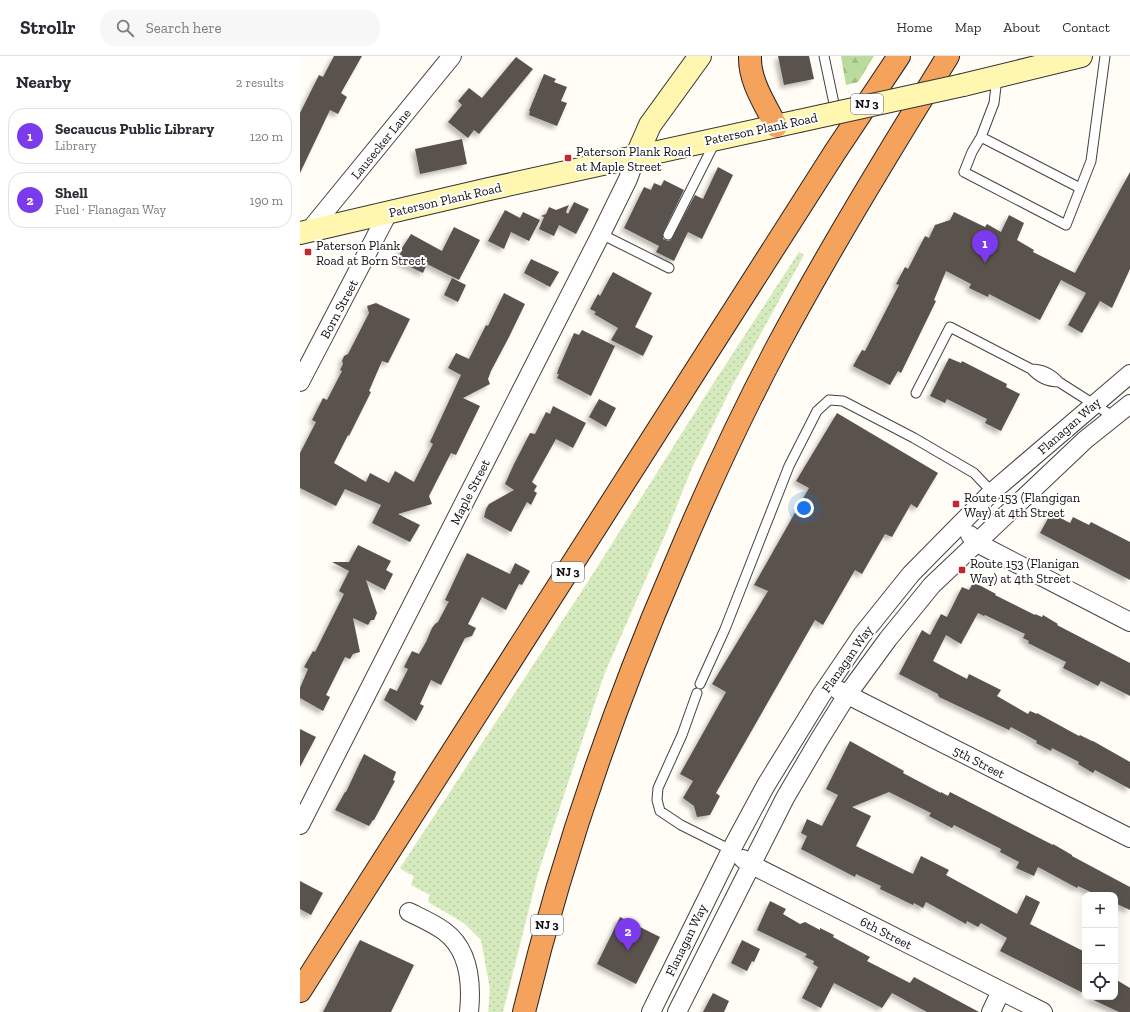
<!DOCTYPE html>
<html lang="en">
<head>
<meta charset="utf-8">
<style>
  body { margin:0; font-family:"Zilla Slab",serif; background:#f7f7f7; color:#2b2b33 }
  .controls { position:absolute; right:12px; bottom:12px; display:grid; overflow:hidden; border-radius:8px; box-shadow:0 4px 16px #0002 }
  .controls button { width:36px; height:36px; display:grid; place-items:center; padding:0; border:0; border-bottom:1px solid #e1e1e2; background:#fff; color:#2b2b33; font:20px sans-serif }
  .you { position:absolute; left:504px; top:452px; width:14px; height:14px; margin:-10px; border:3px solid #fff; border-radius:50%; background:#1a73e8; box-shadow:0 0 0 6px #1a73e833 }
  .badge { display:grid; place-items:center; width:26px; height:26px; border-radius:50%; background:#7c3aed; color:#fff; font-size:13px; font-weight:700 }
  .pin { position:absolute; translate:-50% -33px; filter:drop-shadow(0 1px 2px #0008) }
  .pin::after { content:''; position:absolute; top:21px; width:14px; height:12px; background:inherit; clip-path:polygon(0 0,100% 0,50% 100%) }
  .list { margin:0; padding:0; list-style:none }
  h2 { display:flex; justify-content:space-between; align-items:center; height:52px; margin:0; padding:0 16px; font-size:17px }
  h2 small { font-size:13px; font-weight:400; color:#7c7c81 }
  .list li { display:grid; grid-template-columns:26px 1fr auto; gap:12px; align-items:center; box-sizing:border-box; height:56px; margin:0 8px 8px; padding:0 8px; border:1px solid #e1e1e2; border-radius:16px }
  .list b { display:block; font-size:15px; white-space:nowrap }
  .list p { margin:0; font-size:13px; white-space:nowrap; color:#7c7c81 }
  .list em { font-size:13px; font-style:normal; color:#7c7c81 }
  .icon { flex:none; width:22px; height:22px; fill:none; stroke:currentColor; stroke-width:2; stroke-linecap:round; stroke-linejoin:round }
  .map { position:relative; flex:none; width:830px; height:956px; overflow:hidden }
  header { display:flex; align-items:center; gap:24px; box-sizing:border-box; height:56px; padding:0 20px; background:#fff; border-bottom:1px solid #e1e1e2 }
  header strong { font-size:19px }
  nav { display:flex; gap:22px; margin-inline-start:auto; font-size:14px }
  .search { width:280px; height:36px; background:#f7f7f7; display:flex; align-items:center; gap:10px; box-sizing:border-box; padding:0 14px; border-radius:16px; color:#7c7c81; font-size:15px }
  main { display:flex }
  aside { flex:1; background:#fff }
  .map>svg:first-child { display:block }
  .grass { fill:url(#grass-dots) }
  .forest { fill:url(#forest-firs) }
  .building { fill:#5a524d; filter:url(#shadow) }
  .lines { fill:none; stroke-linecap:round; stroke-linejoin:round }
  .lane-casing { stroke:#444; stroke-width:11 }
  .street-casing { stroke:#444; stroke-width:20 }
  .secondary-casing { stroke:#333; stroke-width:24 }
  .highway-casing { stroke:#222; stroke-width:24 }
  .lane { stroke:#fff; stroke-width:9 }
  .street { stroke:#fff; stroke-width:18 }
  .secondary { stroke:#fff6b0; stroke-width:22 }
  .highway { stroke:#f5a25d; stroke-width:22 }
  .secondary-bridge-casing { stroke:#333; stroke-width:24; stroke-linecap:butt }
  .secondary-bridge { stroke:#fff6b0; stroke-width:22 }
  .poi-dot { fill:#c4262e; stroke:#fff; stroke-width:1.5 }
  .labels { text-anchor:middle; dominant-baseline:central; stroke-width:4; stroke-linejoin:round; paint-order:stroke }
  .shield { fill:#fff; stroke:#585858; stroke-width:1 }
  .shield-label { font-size:12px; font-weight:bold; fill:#111 }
  .street-label { font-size:13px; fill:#111; stroke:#fff }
  .poi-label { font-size:13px; fill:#111; stroke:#fff; text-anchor:start }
</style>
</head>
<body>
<header>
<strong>Strollr</strong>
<div class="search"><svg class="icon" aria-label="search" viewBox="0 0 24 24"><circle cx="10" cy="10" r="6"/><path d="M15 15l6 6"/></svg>Search here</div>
<nav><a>Home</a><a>Map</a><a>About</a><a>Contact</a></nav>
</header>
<main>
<aside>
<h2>Nearby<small>2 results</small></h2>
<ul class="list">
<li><span class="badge">1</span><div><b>Secaucus Public Library</b><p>Library</p></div><em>120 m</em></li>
<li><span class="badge">2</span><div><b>Shell</b><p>Fuel · Flanagan Way</p></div><em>190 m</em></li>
</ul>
</aside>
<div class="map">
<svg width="830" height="956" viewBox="0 0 830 956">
  <defs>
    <pattern id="grass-dots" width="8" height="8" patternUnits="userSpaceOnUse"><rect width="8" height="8" fill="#d5ebbd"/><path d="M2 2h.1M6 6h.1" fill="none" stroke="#b6c8a1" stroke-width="1.8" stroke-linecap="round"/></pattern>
    <pattern id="forest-firs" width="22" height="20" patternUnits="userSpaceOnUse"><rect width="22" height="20" fill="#b9dc9c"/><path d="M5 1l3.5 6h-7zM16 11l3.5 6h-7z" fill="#9ebc85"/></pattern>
    <filter id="shadow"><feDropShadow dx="-3.5" dy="3.5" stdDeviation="2" flood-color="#0004"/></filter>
  </defs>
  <rect width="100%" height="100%" fill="#fffdf5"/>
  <path class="grass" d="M 499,196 L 504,199 L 431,332 L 391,414 L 368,472 L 304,619 L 238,817 L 203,956 L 188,956 L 190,933 L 181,884 L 164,867 L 128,846 L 130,839 L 111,829 L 114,820 L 107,817 L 100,812 L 289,524 L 411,331 Z"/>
  <path class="forest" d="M 541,0 L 574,0 L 558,26 L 546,29 Z"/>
  <path class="building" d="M 34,0 L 62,0 L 41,37 L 47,41 L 38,58 L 30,54 L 0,117 L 0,57 L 19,19 L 23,21 Z
    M 478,0 L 509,0 L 514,23 L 484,29 Z
    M 216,1 L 233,13 L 179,78 L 174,74 L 168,82 L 148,66 L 162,49 L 158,45 L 169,32 L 182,42 Z
    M 244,18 L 256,23 L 254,26 L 267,31 L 261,45 L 267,47 L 257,70 L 229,59 L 230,55 L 229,55 Z
    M 162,83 L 167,108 L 120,118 L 115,93 Z
    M 418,111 L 433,119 L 402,183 L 388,176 L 374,205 L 356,196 L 359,190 L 324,172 L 344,131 L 351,134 L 354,127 L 361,130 L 364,124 L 384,134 L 363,177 L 363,183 L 368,185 L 371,184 L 395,139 L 403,143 Z
    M 830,116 L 830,213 L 812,252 L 800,245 L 782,277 L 768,269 L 786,237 L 761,224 L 740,264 L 689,238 L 688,241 L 669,232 L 671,228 L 646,215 L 634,244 L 636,245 L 601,317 L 598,315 L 590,329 L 553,310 L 562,294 L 565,295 L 599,229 L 596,228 L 605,211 L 608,213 L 625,180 L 629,182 L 635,169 L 650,164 L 654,156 L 685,171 L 687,168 L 701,176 L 709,159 L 724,167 L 717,184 L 734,194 L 733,196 L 775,217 Z
    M 274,146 L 289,153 L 276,178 L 259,169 L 254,180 L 239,173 L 244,161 L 241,160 L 246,158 L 249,151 L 256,154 L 269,149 L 266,156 L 268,158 Z
    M 205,154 L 220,162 L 223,156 L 240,164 L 229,185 L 211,176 L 204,193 L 188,185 Z
    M 154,171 L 180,184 L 159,224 L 127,208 L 123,217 L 98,205 L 102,192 L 111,178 L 142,195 Z
    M 231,203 L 259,216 L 250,231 L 224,217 Z
    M 313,216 L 352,237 L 335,271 L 353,280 L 343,300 L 311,284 L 318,272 L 294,258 L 296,256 L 290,253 L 298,238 L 300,240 Z
    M 152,222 L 166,229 L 158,246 L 144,239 Z
    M 204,237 L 225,248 L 209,281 L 191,315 L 188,323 L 190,328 L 163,342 L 180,350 L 156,399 L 151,397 L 129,440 L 132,448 L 98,458 L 120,469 L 110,486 L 72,467 L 81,449 L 45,433 L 36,450 L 0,432 L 0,397 L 16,366 L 12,364 L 23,342 L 27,344 L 42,315 L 40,314 L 43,308 L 42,305 L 44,300 L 48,298 L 69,257 L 67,250 L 76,247 L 110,263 L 88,307 L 82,305 L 69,335 L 71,336 L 49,380 L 48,379 L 34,407 L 66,426 L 70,417 L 89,427 L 95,415 L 114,426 L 133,388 L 130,386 L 161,319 L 148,312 L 156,297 L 169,303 L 186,269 L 188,270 Z
    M 282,274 L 315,290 L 291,340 L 257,322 L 259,318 L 257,318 L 258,314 L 274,277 L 279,279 Z
    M 649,302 L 661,307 L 662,305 L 707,328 L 706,331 L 720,338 L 701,375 L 685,367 L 687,363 L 647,343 L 645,347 L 630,340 Z
    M 299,343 L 316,352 L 306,371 L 289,361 Z
    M 253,350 L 286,367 L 273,392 L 256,383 L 232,426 L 237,430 L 234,435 L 237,437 L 231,449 L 227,446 L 211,476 L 184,461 L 186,453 L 189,448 L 214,434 L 205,428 L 214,408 L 230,377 L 235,378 L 246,356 L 250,358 Z
    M 537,357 L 638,417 L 617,452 L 611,448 L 592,481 L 585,478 L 562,518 L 555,514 L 523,569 L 515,564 L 416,737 L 420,740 L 410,759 L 397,761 L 394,750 L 383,742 L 393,725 L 380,718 L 426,636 L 412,628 L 468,535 L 454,529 L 509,432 L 496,425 Z
    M 751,457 L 770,467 L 773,461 L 789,469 L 791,466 L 830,486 L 830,524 L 740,477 Z
    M 58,489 L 91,505 L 86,514 L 93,518 L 85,534 L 66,524 L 77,557 L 74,564 L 71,564 L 68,569 L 53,562 L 60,596 L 53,598 L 50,603 L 45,601 L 26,639 L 30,641 L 23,655 L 0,642 L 0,632 L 8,613 L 4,611 L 13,595 L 15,596 L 44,538 L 39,535 L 49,515 L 32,506 L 49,506 Z
    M 167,497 L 210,518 L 215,507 L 230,515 L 222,529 L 219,528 L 206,554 L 182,541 L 168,568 L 176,572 L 172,580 L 165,582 L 141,629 L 131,624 L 120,648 L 124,650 L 116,665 L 84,644 L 90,632 L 97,635 L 108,613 L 104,611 L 112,595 L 119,598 L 126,586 L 132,572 L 135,568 L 138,566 L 148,547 L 149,546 L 145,544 Z
    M 673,527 L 681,530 L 696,538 L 695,539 L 735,559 L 735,558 L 742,561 L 743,559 L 758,568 L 757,569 L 830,607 L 830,640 L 801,625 L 798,630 L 763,612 L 766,606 L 728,587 L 729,585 L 723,582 L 725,578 L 685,559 L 684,560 L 678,557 L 661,588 L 646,579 L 633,605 L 667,623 L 669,618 L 701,634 L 697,640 L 728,658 L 730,655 L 737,658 L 737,657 L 779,680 L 780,679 L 792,685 L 793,685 L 830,706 L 830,733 L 795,714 L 793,717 L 778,708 L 779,706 L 752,692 L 751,695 L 736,687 L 737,685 L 711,671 L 709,674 L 639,641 L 638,639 L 638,638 L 599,618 L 622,574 L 630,579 L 641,558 L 647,561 L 662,531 L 669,534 Z
    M 0,673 L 16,681 L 0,711 Z
    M 550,685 L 604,715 L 603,717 L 641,737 L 641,736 L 648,740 L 650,736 L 753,789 L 753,788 L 772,799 L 772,800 L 830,831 L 830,854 L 815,847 L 815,839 L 797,839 L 778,830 L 777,832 L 738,811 L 734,820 L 716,812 L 719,806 L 700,796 L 701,793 L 654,769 L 652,772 L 629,760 L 631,757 L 589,736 L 552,751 L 571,760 L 556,790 L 613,818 L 621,800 L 649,814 L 646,819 L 717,858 L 726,839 L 740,846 L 730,868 L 785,896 L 785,938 L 700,895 L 707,882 L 681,867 L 678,871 L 667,865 L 666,868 L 626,846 L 623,852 L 614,847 L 613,849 L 580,833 L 581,830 L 556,818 L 555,821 L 501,793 L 507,780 L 501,777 L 507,763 L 522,770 L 538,739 L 526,733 Z
    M 64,698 L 96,716 L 93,724 L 95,725 L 74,764 L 73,764 L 69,770 L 35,754 L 45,736 L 46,736 Z
    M 0,825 L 23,837 L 11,859 L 0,853 Z
    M 470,845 L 486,853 L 483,858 L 500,868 L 505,866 L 520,874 L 520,872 L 534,879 L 533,881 L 570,901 L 567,905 L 610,927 L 614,921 L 679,956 L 627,956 L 592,937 L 582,952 L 534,927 L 521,952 L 502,942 L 518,911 L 513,908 L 514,905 L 505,901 L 507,898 L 457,874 Z
    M 320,861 L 360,881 L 336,928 L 297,908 Z
    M 60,884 L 114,909 L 91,956 L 23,956 Z
    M 442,884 L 460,893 L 454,906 L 452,905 L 447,915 L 431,907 Z
    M 815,923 L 830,932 L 830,956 L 819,956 L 787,941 L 815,941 Z
    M 413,937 L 429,945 L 424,956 L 403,956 Z"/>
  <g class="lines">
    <g class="lane-casing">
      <path id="lane" d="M 524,0 L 536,57
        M 697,22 L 694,47 L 681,81 L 672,96 L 664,116 L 766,169 L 791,105 L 805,0
        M 681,81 L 780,132
        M 301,178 L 369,212
        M 368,179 L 415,86
        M 759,326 C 747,326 739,322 731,313 C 743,313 751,317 759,326 L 814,361
        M 616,337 L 650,271 L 731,313
        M 400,628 L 425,573 L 489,410 L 517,355 L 529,344 L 543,345 L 614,382 L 674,417 L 692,436
        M 397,637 L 382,679 L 358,732 L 357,744 L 360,755 L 381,769 L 431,794"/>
    </g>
    <g class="street-casing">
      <path id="street" d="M 9,175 L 152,0
        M 0,326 L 88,157
        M 670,479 L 677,487 L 830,566
        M 538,634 L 830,782
        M 0,769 L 301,178 L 328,123 L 336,101
        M 443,803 L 452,809 L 743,956
        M 109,856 C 121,862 133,867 144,875 C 170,894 172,927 169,956
        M 351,956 L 431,794 L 466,729 L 522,638 L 562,579 L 611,518 L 692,436 L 830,318
        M 377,956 L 485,742 L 519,684 L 547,639 L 588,583 L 632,529 L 785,384 L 830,348
        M 691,956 L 701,935"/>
    </g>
    <g class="secondary-casing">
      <path id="secondary" d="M 663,29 L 781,0
        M 336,101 L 350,69 L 400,0
        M 0,177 L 189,133 L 499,65"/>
    </g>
    <g class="highway-casing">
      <path id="highway" d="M 450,0 C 449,25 465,48 476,70
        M 0,935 L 535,96 L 599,0
        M 224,956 C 261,804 312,655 374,511 C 405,437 439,363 477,291 C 530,192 589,96 648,0"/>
    </g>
    <use href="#lane" class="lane"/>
    <use href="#street" class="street"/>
    <use href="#secondary" class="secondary"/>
    <use href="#highway" class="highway"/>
    <g class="secondary-bridge-casing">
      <path id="secondary-bridge" d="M 499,65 L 663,29"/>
    </g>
    <use href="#secondary-bridge" class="secondary-bridge"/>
  </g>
  <g class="poi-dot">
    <rect x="264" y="98" width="8" height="8" rx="2"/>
    <rect x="4" y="192" width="8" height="8" rx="2"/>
    <rect x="652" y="444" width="8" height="8" rx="2"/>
    <rect x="658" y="510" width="8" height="8" rx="2"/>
  </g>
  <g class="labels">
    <g class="shield">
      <rect x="551" y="38" width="32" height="20" rx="3"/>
      <rect x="252" y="506" width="32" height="20" rx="3"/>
      <rect x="231" y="859" width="32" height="20" rx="3"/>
    </g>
    <g class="shield-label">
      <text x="567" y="48">NJ 3</text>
      <text x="268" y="516">NJ 3</text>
      <text x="247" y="869">NJ 3</text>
    </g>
    <g class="street-label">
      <text transform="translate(461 73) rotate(-12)">Paterson Plank Road</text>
      <text transform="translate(81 88) rotate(-51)">Lausecker Lane</text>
      <text transform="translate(145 144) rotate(-13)">Paterson Plank Road</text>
      <text transform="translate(39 253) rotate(-62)">Born Street</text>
      <text transform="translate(769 370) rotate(-41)">Flanagan Way</text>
      <text transform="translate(170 436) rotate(-63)">Maple Street</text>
      <text transform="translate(547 603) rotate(-55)">Flanagan Way</text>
      <text transform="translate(679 706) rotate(27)">5th Street</text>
      <text transform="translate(586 877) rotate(27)">6th Street</text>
      <text transform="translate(386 884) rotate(-64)">Flanagan Way</text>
    </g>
    <g class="poi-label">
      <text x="276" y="95">Paterson Plank Road<tspan x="276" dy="15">at Maple Street</tspan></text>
      <text x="16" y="189">Paterson Plank<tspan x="16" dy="15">Road at Born Street</tspan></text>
      <text x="664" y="441">Route 153 (Flangigan<tspan x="664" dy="15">Way) at 4th Street</tspan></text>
      <text x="670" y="507">Route 153 (Flanigan<tspan x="670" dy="15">Way) at 4th Street</tspan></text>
    </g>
  </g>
</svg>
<div class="controls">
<button>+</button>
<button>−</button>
<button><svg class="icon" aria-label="locate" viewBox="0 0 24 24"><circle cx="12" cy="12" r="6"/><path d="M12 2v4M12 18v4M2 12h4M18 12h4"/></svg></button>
</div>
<div class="you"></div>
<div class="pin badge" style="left:685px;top:207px">1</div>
<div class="pin badge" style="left:328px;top:895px">2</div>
</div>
</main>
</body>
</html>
